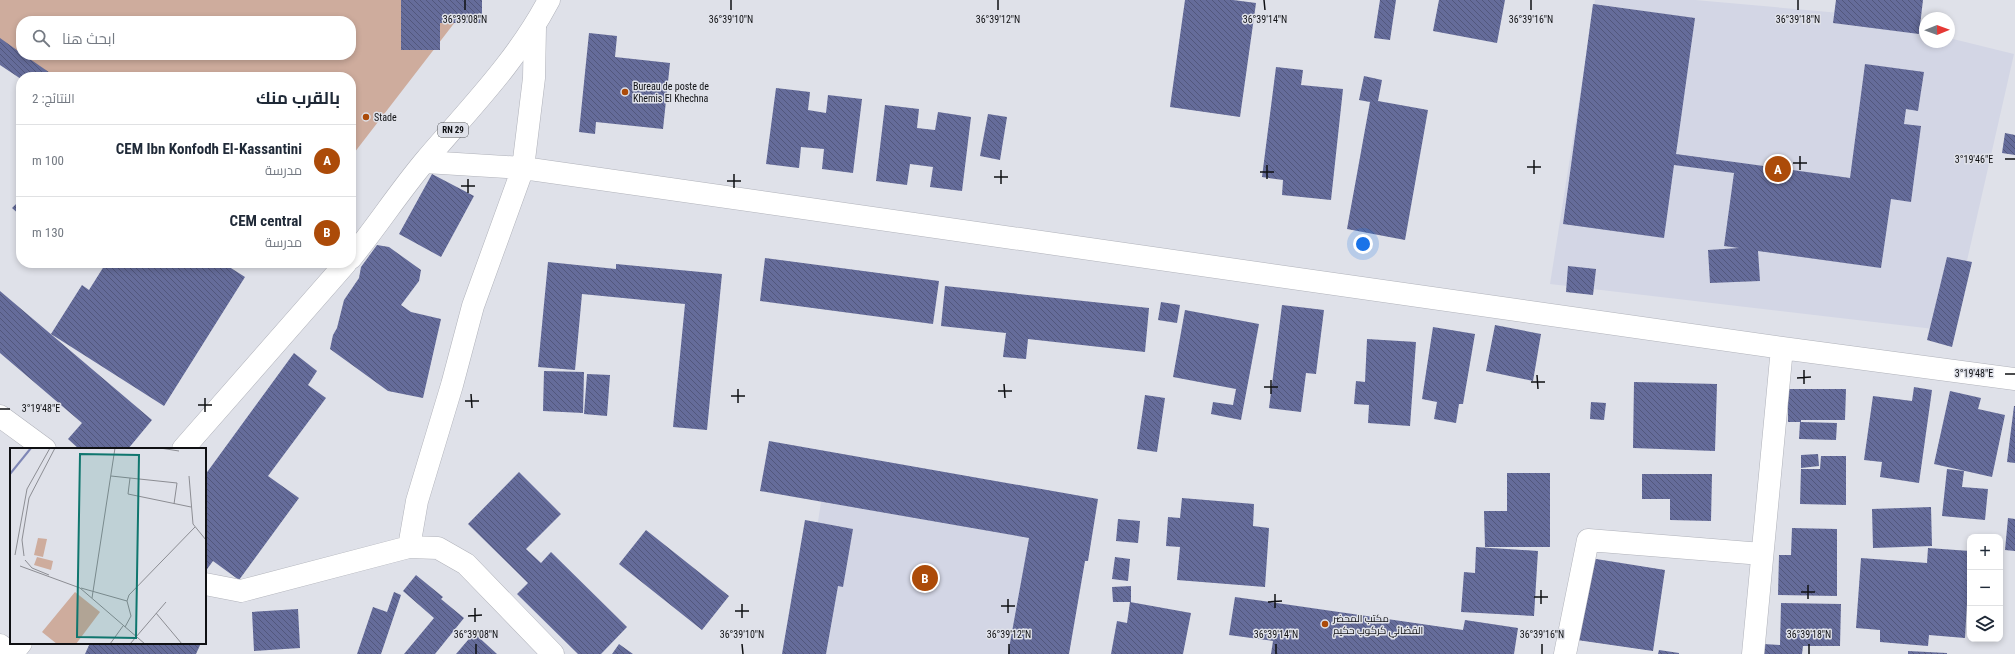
<!DOCTYPE html>
<html lang="ar">
<head>
<meta charset="utf-8">
<style>
  body { margin:0; font-family:"Roboto Condensed",Cairo,sans-serif; background:#f6f6f7; color:#1f2937; direction:rtl }
  .controls { position:absolute; right:12px; bottom:12px; display:grid; overflow:hidden; border-radius:8px; box-shadow:0 2px 6px #0003 }
  .controls button { width:36px; height:36px; display:grid; place-items:center; padding:0; border:0; border-bottom:1px solid #e0e1e3; background:#fff; color:#1f2937; font:20px sans-serif }
  .compass { position:absolute; left:1919px; top:12px; width:36px; height:36px; border-radius:50%; background:#fff; box-shadow:0 2px 6px #0003; rotate:89deg }
  .you { position:absolute; left:1363px; top:244px; width:14px; height:14px; margin:-10px; border:3px solid #fff; border-radius:50%; background:#1a73e8; box-shadow:0 0 0 6px #1a73e833 }
  .badge { display:grid; place-items:center; width:26px; height:26px; border-radius:50%; background:#ac4b09; color:#fff; font-size:13px; font-weight:700 }
  .pin { position:absolute; translate:-50% -50%; border:2px solid #fff; box-shadow:0 1px 4px #0006 }
  .list { margin:0; padding:0; list-style:none }
  h2 { display:flex; justify-content:space-between; align-items:center; height:52px; margin:0; padding:0 16px; font-size:17px }
  h2 small { font-size:13px; font-weight:400; color:#747a83 }
  .list li { display:grid; grid-template-columns:26px 1fr auto; gap:12px; align-items:center; box-sizing:border-box; height:72px; padding:0 16px; border-top:1px solid #e0e1e3 }
  .list b { display:block; font-size:15px; white-space:nowrap }
  .list p { margin:0; font-size:13px; white-space:nowrap; color:#747a83 }
  .list em { font-size:13px; font-style:normal; color:#747a83 }
  .icon { flex:none; width:22px; height:22px; fill:none; stroke:currentColor; stroke-width:2; stroke-linecap:round; stroke-linejoin:round }
  .map { position:relative; flex:none; width:2015px; height:654px; overflow:hidden; direction:ltr }
  .search { position:absolute; background:#fff; box-shadow:0 2px 6px #0003; left:16px; top:16px; width:340px; height:44px; display:flex; align-items:center; gap:10px; box-sizing:border-box; padding:0 14px; border-radius:16px; color:#747a83; font-size:15px }
  .panel { position:absolute; background:#fff; box-shadow:0 2px 6px #0003; left:16px; top:72px; width:340px; height:196px; border-radius:16px; direction:rtl }
  .map>svg:first-child { display:block }
  .built { fill:#d3d6e5 }
  .pitch { fill:#ceac9d; fill-rule:evenodd }
  .building { fill:url(#building-back-hatch) }
  .lines { fill:none; stroke-linecap:round; stroke-linejoin:round }
  .minor-casing { stroke:#b0b2ba; stroke-width:23 }
  .major-casing { stroke:#b0b2ba; stroke-width:23 }
  .minor { stroke:#fff; stroke-width:22 }
  .major { stroke:#fff; stroke-width:22 }
  .ticks { fill:none; stroke:#0f1013; stroke-width:1.5 }
  .poi-dot { fill:#ac4b09; stroke:#dfe1e9; stroke-width:1.5 }
  .labels { text-anchor:middle; dominant-baseline:central; stroke-width:3; stroke-linejoin:round; paint-order:stroke }
  .shield { fill:#dfe1e9; stroke:#4d4f53; stroke-width:1 }
  .shield-label { font-size:9px; font-weight:bold; fill:#0f1013 }
  .poi-label { font-size:10px; fill:#0f1013; stroke:#dfe1e9; text-anchor:start }
  .inset-river { fill:none; stroke:#7e86b5; stroke-width:2 }
  .inset-road { fill:none; stroke:#8c8d93; stroke-width:1 }
  .view { fill:#0f766e; fill-opacity:0.15; stroke:#0f766e; stroke-width:2 }
  .inset-edge { fill:none; stroke:#0f1013; stroke-width:2 }
  .ticks-label { font-size:10px; text-anchor:middle; fill:#0f1013; stroke:#dfe1e9; stroke-width:3; stroke-linejoin:round; paint-order:stroke }
</style>
</head>
<body>
<div class="map">
<svg width="2015" height="654" viewBox="0 0 2015 654">
  <defs>
    <pattern id="building-back-hatch" width="6" height="6" patternUnits="userSpaceOnUse"><rect width="6" height="6" fill="#656c9a"/><path d="M-1 5l2 2M0 0l6 6M5-1l2 2" fill="none" stroke="#52577c"/></pattern>
  </defs>
  <rect width="100%" height="100%" fill="#dfe1e9"/>
  <path class="built" d="M 1595,0 L 1695,0 L 1840,13 L 1925,32 L 1925,42 L 1949,42 L 1949,38 L 2014,54 L 1951,331 L 1550,284 Z
    M 826,471 L 1054,502 L 1030,654 L 797,654 Z"/>
  <path class="pitch" d="M 0,0 L 472,0 L 351,157 L 351,77 L 39,77 L 0,48 ZM 21,21 L 351,21 L 351,55 L 21,55 Z"/>
  <path class="building" d="M 401,0 L 482,0 L 482,23 L 440,23 L 440,50 L 401,50 Z
    M 1185,0 L 1233,0 L 1256,3 L 1240,117 L 1170,107 Z
    M 1380,0 L 1396,0 L 1390,40 L 1374,38 Z
    M 1439,0 L 1505,0 L 1497,43 L 1433,31 Z
    M 1836,0 L 1923,0 L 1919,34 L 1833,23 Z
    M 1593,4 L 1695,18 L 1676,154 L 1850,178 L 1865,64 L 1924,72 L 1918,111 L 1906,109 L 1904,124 L 1921,126 L 1911,202 L 1891,199 L 1881,268 L 1758,251 L 1760,281 L 1710,283 L 1708,250 L 1739,248 L 1724,246 L 1734,173 L 1674,165 L 1664,238 L 1563,224 Z
    M 589,33 L 617,36 L 615,57 L 670,63 L 663,129 L 596,122 L 595,134 L 579,132 Z
    M 0,38 L 21,53 L 21,55 L 24,55 L 56,77 L 21,77 L 21,79 L 0,65 Z
    M 1276,67 L 1303,70 L 1301,85 L 1343,89 L 1331,200 L 1282,195 L 1283,180 L 1262,177 Z
    M 1364,76 L 1382,80 L 1378,101 L 1428,110 L 1405,240 L 1347,229 L 1370,102 L 1359,100 Z
    M 776,88 L 810,92 L 808,110 L 826,113 L 828,95 L 862,99 L 853,173 L 822,169 L 824,149 L 801,147 L 799,168 L 766,164 Z
    M 885,105 L 919,109 L 917,128 L 935,130 L 938,112 L 971,117 L 962,191 L 930,187 L 933,167 L 910,164 L 907,185 L 876,181 Z
    M 988,114 L 1007,117 L 1000,160 L 980,156 Z
    M 2005,133 L 2015,135 L 2015,155 L 2002,153 Z
    M 432,174 L 474,196 L 441,257 L 399,234 Z
    M 21,199 L 21,216 L 12,208 Z
    M 377,245 L 389,247 L 421,270 L 419,281 L 401,305 L 411,312 L 441,319 L 423,398 L 388,391 L 330,349 L 333,335 L 337,328 L 344,300 L 359,278 L 361,267 Z
    M 1947,257 L 1972,262 L 1952,347 L 1927,340 Z
    M 765,258 L 939,281 L 933,324 L 760,301 Z
    M 548,262 L 616,269 L 616,264 L 722,274 L 707,430 L 673,427 L 685,304 L 582,294 L 575,370 L 538,367 Z
    M 106,263 L 223,263 L 245,277 L 164,406 L 51,334 L 82,285 L 89,290 Z
    M 1568,266 L 1596,269 L 1593,295 L 1566,292 Z
    M 945,286 L 1149,308 L 1145,352 L 1028,339 L 1026,359 L 1003,357 L 1006,333 L 941,326 Z
    M 0,291 L 152,420 L 128,449 L 79,449 L 68,439 L 82,423 L 0,353 Z
    M 1161,302 L 1180,305 L 1177,323 L 1158,320 Z
    M 1282,305 L 1324,310 L 1316,374 L 1306,373 L 1301,412 L 1269,408 Z
    M 1185,310 L 1259,324 L 1241,420 L 1211,414 L 1213,402 L 1233,405 L 1236,389 L 1173,377 Z
    M 1495,325 L 1541,334 L 1533,381 L 1486,371 Z
    M 1433,327 L 1475,334 L 1463,404 L 1459,404 L 1456,423 L 1434,419 L 1437,402 L 1422,399 Z
    M 1367,339 L 1416,342 L 1410,426 L 1368,423 L 1369,405 L 1354,404 L 1356,381 L 1365,382 Z
    M 294,353 L 317,371 L 308,385 L 326,398 L 268,476 L 299,498 L 239,580 L 213,561 L 205,572 L 205,475 Z
    M 544,371 L 584,372 L 583,413 L 543,411 Z
    M 587,374 L 610,375 L 607,416 L 584,414 Z
    M 1634,382 L 1717,384 L 1715,451 L 1633,448 Z
    M 1914,387 L 1932,390 L 1919,483 L 1880,477 L 1882,462 L 1864,460 L 1873,396 L 1912,401 Z
    M 1788,389 L 1846,389 L 1845,420 L 1801,420 L 1801,422 L 1837,423 L 1836,440 L 1799,439 L 1800,422 L 1788,422 Z
    M 1950,391 L 1981,398 L 1978,409 L 2005,415 L 1992,477 L 1934,464 Z
    M 1145,395 L 1165,398 L 1157,452 L 1137,449 Z
    M 1591,402 L 1606,403 L 1604,420 L 1590,419 Z
    M 2014,406 L 2015,406 L 2015,463 L 2007,462 Z
    M 769,441 L 1098,499 L 1088,561 L 1085,561 L 1069,654 L 1008,654 L 1029,538 L 760,491 Z
    M 1818,454 L 1819,466 L 1801,468 L 1801,455 Z
    M 1821,456 L 1846,456 L 1846,505 L 1800,504 L 1801,469 L 1820,469 Z
    M 1947,469 L 1964,471 L 1962,487 L 1988,489 L 1985,520 L 1942,516 Z
    M 519,472 L 561,514 L 526,549 L 541,563 L 551,552 L 627,627 L 601,654 L 578,654 L 517,594 L 528,583 L 468,524 Z
    M 1507,473 L 1550,473 L 1550,547 L 1485,547 L 1484,511 L 1507,511 Z
    M 1642,474 L 1712,474 L 1711,521 L 1670,520 L 1670,499 L 1642,499 Z
    M 1182,498 L 1254,504 L 1253,526 L 1269,528 L 1265,587 L 1177,580 L 1180,547 L 1166,546 L 1168,517 L 1180,518 Z
    M 1931,507 L 1932,546 L 1873,548 L 1872,509 Z
    M 2008,518 L 2015,519 L 2015,551 L 2005,550 Z
    M 1118,519 L 1140,521 L 1138,543 L 1116,541 Z
    M 805,520 L 853,529 L 843,587 L 838,586 L 826,654 L 782,654 Z
    M 1792,528 L 1837,529 L 1837,596 L 1778,595 L 1779,555 L 1791,555 Z
    M 646,530 L 729,596 L 702,630 L 619,564 Z
    M 1476,547 L 1538,551 L 1534,616 L 1461,612 L 1464,572 L 1475,573 Z
    M 1928,548 L 1970,551 L 1965,638 L 1929,635 L 1928,646 L 1880,642 L 1880,630 L 1856,628 L 1861,558 L 1927,563 Z
    M 1115,557 L 1130,559 L 1128,581 L 1112,579 Z
    M 1590,558 L 1665,570 L 1653,651 L 1577,640 Z
    M 416,575 L 443,597 L 441,599 L 464,618 L 435,654 L 404,654 L 434,618 L 403,591 Z
    M 1131,586 L 1131,602 L 1113,602 L 1112,587 Z
    M 394,592 L 401,595 L 381,654 L 357,654 L 373,607 L 387,612 Z
    M 1235,597 L 1463,630 L 1465,620 L 1518,628 L 1514,654 L 1271,654 L 1273,641 L 1229,635 Z
    M 1130,602 L 1191,613 L 1183,654 L 1111,654 L 1117,621 L 1127,623 Z
    M 1781,603 L 1841,604 L 1840,646 L 1803,646 L 1802,654 L 1762,654 L 1763,644 L 1780,645 Z
    M 298,609 L 300,648 L 254,651 L 252,612 Z
    M 474,633 L 497,654 L 456,654 Z
    M 90,643 L 201,643 L 196,654 L 85,654 Z
    M 619,644 L 633,654 L 612,654 Z
    M 1659,650 L 1679,653 L 1679,654 L 1658,654 Z
    M 1908,651 L 1947,653 L 1947,654 L 1908,654 Z"/>
  <g class="lines">
    <g class="minor-casing">
      <path id="minor" d="M 425,162 L 523,168 L 1782,348 L 2015,379
        M 0,416 L 45,449
        M 409,547 L 417,501 L 452,385 L 473,306 L 523,168 L 534,78 L 535,27
        M 205,584 L 241,591 L 409,547 L 438,548 L 466,564 L 553,654
        M 0,645 L 11,654
        M 1565,654 L 1588,540 L 1762,554
        M 1753,654 L 1782,348"/>
    </g>
    <g class="major-casing">
      <path id="major" d="M 351,258 C 377,226 399,192 425,161 C 469,109 517,61 549,0
        M 183,449 L 346,263
        M 12,654 L 21,643"/>
    </g>
    <use href="#minor" class="minor"/>
    <use href="#major" class="major"/>
  </g>
  <path class="ticks" d="M 465,0 L 465,10M 731,0 L 731,10M 998,0 L 998,10M 1264,0 L 1265,10M 1531,0 L 1531,10M 1798,0 L 1798,10M 1800,156 L 1800,170M 2005,159 L 2015,159M 1534,160 L 1534,174M 1793,163 L 1807,163M 1267,165 L 1267,179M 1527,167 L 1541,167M 1001,170 L 1001,184M 1260,172 L 1274,172M 734,174 L 734,188M 994,177 L 1008,177M 468,179 L 468,193M 727,181 L 741,181M 461,186 L 475,186M 1804,370 L 1804,384M 2005,374 L 2015,374M 1537,375 L 1538,389M 1797,378 L 1811,377M 1271,380 L 1271,394M 1531,382 L 1545,382M 1004,384 L 1005,398M 1264,387 L 1278,387M 738,389 L 738,403M 998,391 L 1012,391M 471,394 L 472,408M 731,396 L 745,396M 205,398 L 205,412M 465,401 L 479,401M 198,405 L 212,405M 0,409 L 10,409M 1808,585 L 1808,599M 1541,590 L 1541,604M 1801,592 L 1815,592M 1275,594 L 1275,608M 1534,597 L 1548,597M 1008,599 L 1008,613M 1268,602 L 1282,601M 742,604 L 742,618M 1001,606 L 1015,606M 475,608 L 475,622M 735,611 L 749,611M 468,616 L 482,615M 476,644 L 476,654M 742,644 L 743,654M 1009,644 L 1009,654M 1276,644 L 1276,654M 1542,644 L 1542,654M 1809,644 L 1809,654"/>
  <g class="poi-dot">
    <circle cx="625" cy="92" r="4"/>
    <circle cx="366" cy="117" r="4"/>
    <circle cx="1325" cy="624" r="4"/>
  </g>
  <g class="labels">
    <rect class="shield" x="438" y="123" width="30" height="14" rx="3"/>
    <g class="shield-label">
      <text x="453" y="130">RN 29</text>
    </g>
    <g class="poi-label">
      <text x="633" y="86">Bureau de poste de<tspan x="633" dy="12">Khemis El Khechna</tspan></text>
      <text x="374" y="117">Stade</text>
      <text x="1333" y="618">مكتب المحضر<tspan x="1333" dy="12">القضائي كركوب حكيم</tspan></text>
    </g>
  </g>
  <g transform="translate(10 448)">
    <rect width="196" height="196" fill="#dfe1e9"/>
    <path d="M 28,90 L 37,91 L 33,109 L 24,107 ZM 27,109 L 43,113 L 41,122 L 24,117 ZM 65,144 L 90,164 L 66,196 L 47,196 L 32,184 Z" fill="#ceac9d"/>
    <path class="inset-river" d="M 0,26 L 21,0"/>
    <path class="inset-road" d="M 150,0 L 169,3M 101,28 L 167,35 L 164,56M 179,28 L 183,76 L 196,92M 120,30 L 118,46 L 181,59M 5,107 L 17,41 L 40,0M 14,108 L 12,92 L 19,50 L 45,0M 15,112 L 22,120 L 39,127M 10,118 L 70,140 L 135,196M 71,140 L 117,153M 82,150 L 105,0M 146,165 L 172,196M 115,179 L 121,168 L 117,153 L 119,147 L 185,79M 100,196 L 113,178M 120,196 L 156,154"/>
    <path class="view" d="M 70,6 L 129,7 L 126,190 L 67,189 Z"/>
    <rect width="196" height="196" class="inset-edge"/>
  </g>
  <g class="ticks-label">
    <text x="465" y="23">36°39'08"N</text>
    <text x="731" y="23">36°39'10"N</text>
    <text x="998" y="23">36°39'12"N</text>
    <text x="1265" y="23">36°39'14"N</text>
    <text x="1531" y="23">36°39'16"N</text>
    <text x="1798" y="23">36°39'18"N</text>
    <text x="1974" y="163">3°19'46"E</text>
    <text x="1974" y="377">3°19'48"E</text>
    <text x="41" y="412">3°19'48"E</text>
    <text x="476" y="638">36°39'08"N</text>
    <text x="742" y="638">36°39'10"N</text>
    <text x="1009" y="638">36°39'12"N</text>
    <text x="1276" y="638">36°39'14"N</text>
    <text x="1542" y="638">36°39'16"N</text>
    <text x="1809" y="638">36°39'18"N</text>
  </g>
</svg>
<div class="controls">
<button>+</button>
<button>−</button>
<button><svg class="icon" aria-label="layers" viewBox="0 0 24 24"><path d="M12 4l9 5-9 5-9-5zM3 14l9 5 9-5"/></svg></button>
</div>
<svg class="compass" viewBox="-18 -18 36 36"><path d="M0-13l5 13h-10z" fill="#e53935"/><path d="M0 13l5-13h-10z" fill="#747a83"/></svg>
<div class="you"></div>
<div class="pin badge" style="left:1778px;top:169px">A</div>
<div class="pin badge" style="left:925px;top:578px">B</div>
<div class="search"><svg class="icon" aria-label="search" viewBox="0 0 24 24"><circle cx="10" cy="10" r="6"/><path d="M15 15l6 6"/></svg>ابحث هنا</div>
<section class="panel">
<h2>بالقرب منك<small>النتائج: 2</small></h2>
<ul class="list">
<li><span class="badge">A</span><div><b>CEM Ibn Konfodh El-Kassantini</b><p>مدرسة</p></div><em>100 m</em></li>
<li><span class="badge">B</span><div><b>CEM central</b><p>مدرسة</p></div><em>130 m</em></li>
</ul>
</section>
</div>
</body>
</html>
